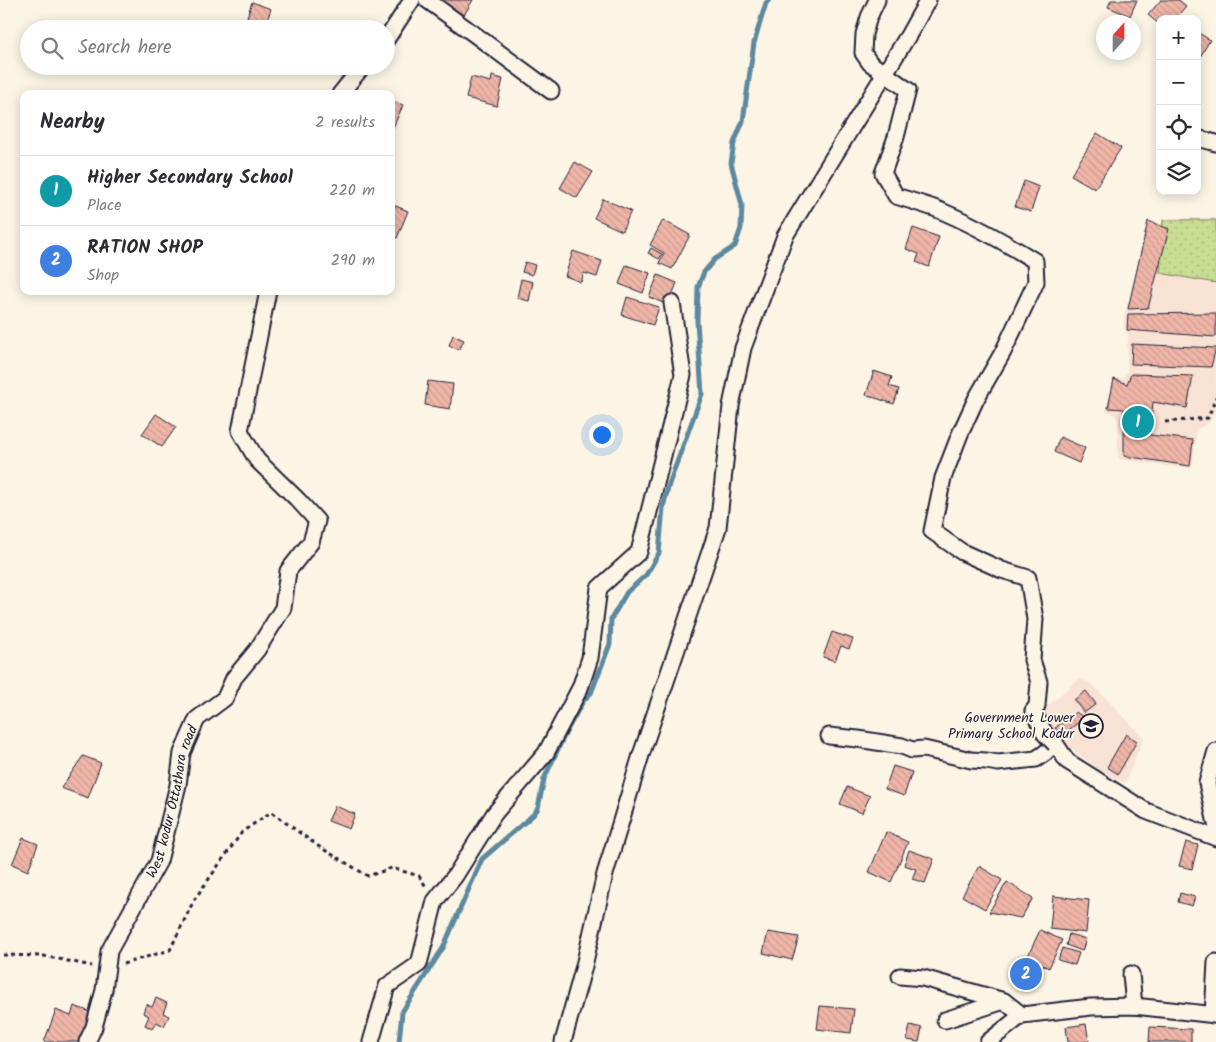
<!DOCTYPE html>
<html lang="en">
<head>
<meta charset="utf-8">
<style>
  body { margin:0; font-family:Kalam,sans-serif; background:#f7f7f7; color:#2b2b33 }
  .controls { position:absolute; right:15px; top:15px; display:grid; overflow:hidden; border-radius:10px; box-shadow:0 2px 12px #0003 }
  .controls button { width:45px; height:45px; display:grid; place-items:center; padding:0; border:0; border-bottom:1px solid #e1e1e2; background:#fff; color:#2b2b33; font:25px sans-serif }
  .compass { position:absolute; left:1096px; top:15px; width:45px; height:45px; border-radius:50%; background:#fff; box-shadow:0 2px 12px #0003; rotate:21deg }
  .you { position:absolute; left:601px; top:434px; width:18px; height:18px; margin:-12px; border:4px solid #fff; border-radius:50%; background:#1a73e8; box-shadow:0 0 0 8px #1a73e833 }
  .badge { display:grid; place-items:center; width:32px; height:32px; border-radius:50%; background:#db2777; color:#fff; font-size:16px; font-weight:700 }
  .pin { position:absolute; translate:-50% -50%; border:2px solid #fff; box-shadow:0 1px 5px #0006 }
  .list { margin:0; padding:0; list-style:none }
  h2 { display:flex; justify-content:space-between; align-items:center; height:65px; margin:0; padding:0 20px; font-size:21px }
  h2 small { font-size:16px; font-weight:400; color:#7c7c81 }
  .list li { display:grid; grid-template-columns:32px 1fr auto; gap:15px; align-items:center; box-sizing:border-box; height:70px; padding:0 20px; border-top:1px solid #e1e1e2 }
  .list b { display:block; font-size:19px; white-space:nowrap }
  .list p { margin:0; font-size:16px; white-space:nowrap; color:#7c7c81 }
  .list em { font-size:16px; font-style:normal; color:#7c7c81 }
  .icon { flex:none; width:28px; height:28px; fill:none; stroke:currentColor; stroke-width:2; stroke-linecap:round; stroke-linejoin:round }
  .map { position:relative; flex:none; width:1216px; height:1042px; overflow:hidden }
  .search { position:absolute; background:#fff; box-shadow:0 2px 12px #0003; left:20px; top:20px; width:375px; height:55px; display:flex; align-items:center; gap:12px; box-sizing:border-box; padding:0 18px; border-radius:28px; color:#7c7c81; font-size:19px }
  .panel { position:absolute; background:#fff; box-shadow:0 2px 12px #0003; left:20px; top:90px; width:375px; height:205px; border-radius:10px }
  .map>svg:first-child { display:block }
  .built { fill:#f8e2d3 }
  .park { fill:url(#park-dots); stroke:#758066 }
  .lines { fill:none; stroke-linecap:round; stroke-linejoin:round }
  .stream { stroke:#5c899f; stroke-width:5 }
  .building { fill:url(#building-back-hatch); stroke:#22223b }
  .minor-casing { stroke:#22223b; stroke-width:19 }
  .path { stroke:#22223b; stroke-width:3; stroke-dasharray:4 4; stroke-linecap:butt }
  .minor { stroke:#fcf5e5; stroke-width:15 }
  .minor-bridge-casing { stroke:#22223b; stroke-width:19; stroke-linecap:butt }
  .minor-bridge { stroke:#fcf5e5; stroke-width:15 }
  .labels { text-anchor:middle; dominant-baseline:central; stroke-width:4; stroke-linejoin:round; paint-order:stroke }
  .poi-label { font-size:14px; fill:#22223b; stroke:#fcf5e5; text-anchor:end }
  .street-label { font-size:14px; fill:#22223b; stroke:#fcf5e5 }
</style>
</head>
<body>
<div class="map">
<svg width="1216" height="1042" viewBox="0 0 1216 1042">
  <defs>
    <pattern id="park-dots" width="8" height="8" patternUnits="userSpaceOnUse" patternTransform="scale(1.25)"><rect width="8" height="8" fill="#c8dd92"/><path d="M2 2h.1M6 6h.1" fill="none" stroke="#acbd7f" stroke-width="1.8" stroke-linecap="round"/></pattern>
    <pattern id="building-back-hatch" width="6" height="6" patternUnits="userSpaceOnUse" patternTransform="scale(1.25)"><rect width="6" height="6" fill="#f0b6a8"/><path d="M-1 5l2 2M0 0l6 6M5-1l2 2" fill="none" stroke="#ce9c92"/></pattern>
  </defs>
  <rect width="100%" height="100%" fill="#fcf5e5"/>
  <filter id="ink" filterUnits="userSpaceOnUse"><feTurbulence type="fractalNoise" baseFrequency=".02" numOctaves="2"/><feDisplacementMap in="SourceGraphic" scale="10" xChannelSelector="R" yChannelSelector="G"/><feConvolveMatrix kernelMatrix="1 2 1 2 8 2 1 2 1" color-interpolation-filters="sRGB"/></filter>
  <g filter="url(#ink)">
    <path class="built" d="M 1169,218 L 1216,218 L 1216,409 L 1208,424 L 1198,429 L 1196,434 L 1196,440 L 1192,468 L 1163,466 L 1118,459 L 1118,420 L 1114,414 L 1106,411 L 1114,379 L 1123,378 L 1127,371 L 1127,347 L 1129,334 L 1126,332 L 1124,326 L 1124,317 L 1149,220 L 1167,226 Z
      M 1079,679 L 1092,684 L 1144,738 L 1125,783 L 1102,772 L 1059,739 L 1038,714 Z"/>
    <path class="park" d="M 1163,220 L 1216,220 L 1216,283 L 1160,273 Z"/>
    <g class="lines">
      <path class="stream" d="M 399,1042 L 402,1012 L 443,948 L 482,859 L 534,814 L 538,808 L 544,779 L 566,732 L 583,701 L 591,693 L 610,644 L 611,619 L 627,592 L 646,575 L 659,553 L 663,507 L 669,484 L 702,394 L 697,321 L 698,287 L 704,272 L 715,259 L 735,246 L 741,228 L 742,205 L 731,163 L 734,143 L 743,121 L 754,43 L 762,16 L 766,3 L 769,0"/>
    </g>
    <path class="building" d="M 438,0 L 473,0 L 464,15 Z
      M 1111,0 L 1137,0 L 1130,16 L 1108,7 Z
      M 1161,0 L 1179,0 L 1186,6 L 1175,19 L 1160,19 L 1160,25 L 1148,15 Z
      M 252,2 L 271,9 L 264,29 L 243,29 Z
      M 1197,32 L 1210,40 L 1197,62 Z
      M 492,76 L 503,79 L 497,106 L 466,98 L 471,77 L 491,82 Z
      M 391,100 L 403,105 L 392,130 L 391,130 Z
      M 1097,133 L 1121,148 L 1095,189 L 1071,175 Z
      M 575,162 L 593,172 L 577,198 L 560,188 Z
      M 1024,181 L 1039,187 L 1031,212 L 1015,207 Z
      M 603,199 L 631,211 L 622,231 L 594,218 Z
      M 391,204 L 408,211 L 397,238 L 391,236 Z
      M 663,220 L 690,235 L 672,269 L 659,263 L 664,253 L 650,245 Z
      M 1148,221 L 1169,229 L 1148,308 L 1128,309 Z
      M 913,228 L 939,237 L 929,267 L 916,262 L 919,254 L 906,249 Z
      M 651,248 L 662,254 L 659,259 L 648,253 Z
      M 573,251 L 602,261 L 597,277 L 584,273 L 581,282 L 565,276 Z
      M 525,262 L 535,265 L 532,275 L 522,272 Z
      M 626,265 L 650,273 L 643,293 L 619,284 Z
      M 658,275 L 677,283 L 668,305 L 649,297 Z
      M 521,279 L 533,282 L 529,301 L 517,298 Z
      M 627,297 L 659,307 L 653,325 L 622,315 Z
      M 1216,313 L 1216,337 L 1127,330 L 1128,314 Z
      M 453,335 L 464,340 L 459,350 L 449,345 Z
      M 1132,344 L 1216,348 L 1211,367 L 1131,364 Z
      M 874,371 L 892,377 L 889,386 L 899,389 L 894,404 L 866,395 Z
      M 1131,374 L 1193,376 L 1187,408 L 1153,402 L 1150,435 L 1193,440 L 1190,466 L 1124,456 L 1124,409 L 1108,408 L 1114,379 L 1127,384 Z
      M 428,381 L 453,384 L 450,409 L 425,405 Z
      M 156,414 L 176,427 L 162,447 L 142,434 Z
      M 1060,437 L 1085,448 L 1079,463 L 1054,452 Z
      M 832,632 L 853,639 L 849,649 L 841,646 L 835,661 L 823,657 Z
      M 1086,691 L 1096,704 L 1084,713 L 1074,700 Z
      M 1076,712 L 1084,718 L 1061,736 L 1055,728 Z
      M 1126,734 L 1137,741 L 1118,774 L 1107,767 Z
      M 83,756 L 101,763 L 88,798 L 61,788 Z
      M 893,766 L 912,772 L 904,796 L 885,789 Z
      M 847,787 L 870,796 L 862,813 L 840,804 Z
      M 335,806 L 355,814 L 349,829 L 328,821 Z
      M 886,832 L 908,842 L 891,882 L 869,872 Z
      M 23,838 L 38,844 L 28,871 L 12,864 Z
      M 1186,842 L 1198,845 L 1192,869 L 1179,866 Z
      M 909,850 L 934,859 L 925,883 L 912,879 L 916,869 L 904,865 Z
      M 979,866 L 1002,880 L 985,909 L 962,896 Z
      M 1007,882 L 1033,898 L 1021,918 L 989,912 Z
      M 1180,893 L 1195,897 L 1192,906 L 1178,902 Z
      M 1053,896 L 1089,900 L 1086,933 L 1050,929 Z
      M 1040,930 L 1062,940 L 1049,968 L 1027,958 Z
      M 768,932 L 799,937 L 792,960 L 763,953 Z
      M 1069,934 L 1086,939 L 1082,951 L 1066,945 Z
      M 1062,948 L 1079,953 L 1075,965 L 1058,960 Z
      M 1021,960 L 1040,967 L 1033,985 L 1014,978 Z
      M 156,998 L 167,1003 L 163,1013 L 169,1016 L 164,1026 L 156,1022 L 152,1029 L 145,1025 L 149,1016 L 143,1013 L 146,1004 L 152,1007 Z
      M 74,1006 L 91,1012 L 80,1042 L 44,1042 L 56,1010 L 71,1016 Z
      M 820,1006 L 854,1009 L 851,1033 L 817,1029 Z
      M 1086,1024 L 1089,1042 L 1068,1042 L 1066,1027 Z
      M 910,1025 L 922,1028 L 919,1042 L 907,1040 Z
      M 1150,1027 L 1191,1029 L 1191,1042 L 1149,1042 Z"/>
    <g class="lines">
      <g class="minor-casing">
        <g id="minor">
          <path d="M 427,0 L 474,34 L 551,91"/>
          <path d="M 877,0 L 869,17 L 864,34 L 863,53 L 870,63 L 908,90 L 896,137 L 883,173 L 896,196 C 909,200 922,204 934,208 C 969,222 1003,241 1035,261 L 1036,282 L 1003,352 L 976,399 L 960,434 L 943,478 L 932,531 L 962,552 L 1002,570 L 1028,578 L 1035,619 L 1032,660 L 1039,682 L 1037,706 L 1033,711 L 1045,734"/>
          <path d="M 386,40 L 412,0"/>
          <path d="M 340,94 L 363,66"/>
          <path d="M 1197,138 L 1216,143"/>
          <path d="M 829,736 L 858,739 L 902,746 L 912,750 L 924,749 L 971,760 L 986,761 L 998,763 L 1036,759 L 1045,753 L 1055,743 L 1067,761 L 1146,811 L 1216,838"/>
          <path d="M 1216,751 L 1207,783 L 1216,824"/>
          <path d="M 1131,974 L 1134,1006"/>
          <path d="M 900,976 L 923,978 L 1004,1001 L 1022,1015"/>
          <path d="M 1213,1015 L 1216,962"/>
          <path d="M 945,1020 L 1004,1001"/>
          <path id="s1" d="M 87,1042 L 94,1027 L 104,990 L 109,951 L 159,861 L 178,785 L 182,753 L 197,719 L 225,698 L 234,678 L 257,650 L 283,608 L 288,571 L 311,542 L 317,521 L 298,500 L 257,460 L 240,431 L 268,291"/>
          <path d="M 371,1042 L 387,986 L 419,964 L 435,901 L 455,876 L 494,814 L 546,753 L 580,688 L 590,658 L 599,588 L 639,552 L 683,375 L 672,303"/>
          <path d="M 563,1042 L 584,966 L 605,874 L 641,755 L 718,528 L 731,406 L 743,348 L 785,236 L 909,34 L 928,0"/>
          <path d="M 988,1042 L 1022,1015 L 1091,1007 L 1134,1006 L 1216,1015"/>
        </g>
      </g>
      <path class="path" d="M 1165,422 L 1208,418 L 1216,397
        M 3,955 L 44,956 L 92,966
        M 123,964 L 170,950 L 194,900 L 242,832 L 271,812 L 318,846 L 368,876 L 392,868 L 419,876 L 427,888"/>
      <use href="#minor" class="minor"/>
      <g class="minor-bridge-casing">
        <path id="minor-bridge" d="M 1045,734 L 1055,744"/>
      </g>
      <use href="#minor-bridge" class="minor-bridge"/>
    </g>
  </g>
  <defs>
    <g id="school-ring" transform="scale(1.25)"><circle r="9.5" fill="#fcf5e5" stroke="#22223b" stroke-width="1.5"/><path d="M0-5L7-2L0 1L-7-2ZM-4 1L0 2.5L4 1V4Q0 6-4 4Z" fill="#22223b"/></g>
  </defs>
  <g fill-rule="evenodd">
    <use href="#school-ring" x="1091" y="726"/>
  </g>
  <g class="labels">
    <g class="poi-label">
      <text x="1074" y="718">Government Lower<tspan x="1074" dy="16">Primary School Kodur</tspan></text>
    </g>
    <g class="street-label">
      <text stroke="none"><textPath href="#s1" startOffset="258">West kodur Ottathara road</textPath></text>
    </g>
  </g>
</svg>
<div class="controls">
<button>+</button>
<button>−</button>
<button><svg class="icon" aria-label="locate" viewBox="0 0 24 24"><circle cx="12" cy="12" r="6"/><path d="M12 2v4M12 18v4M2 12h4M18 12h4"/></svg></button>
<button><svg class="icon" aria-label="layers" viewBox="0 0 24 24"><path d="M12 4l9 5-9 5-9-5zM3 14l9 5 9-5"/></svg></button>
</div>
<svg class="compass" viewBox="-18 -18 36 36"><path d="M0-13l5 13h-10z" fill="#e53935"/><path d="M0 13l5-13h-10z" fill="#7c7c81"/></svg>
<div class="you"></div>
<div class="pin badge" style="left:1138px;top:422px;background:#0f9aa8">1</div>
<div class="pin badge" style="left:1026px;top:974px;background:#3f7fe0">2</div>
<div class="search"><svg class="icon" aria-label="search" viewBox="0 0 24 24"><circle cx="10" cy="10" r="6"/><path d="M15 15l6 6"/></svg>Search here</div>
<section class="panel">
<h2>Nearby<small>2 results</small></h2>
<ul class="list">
<li><span class="badge" style="background:#0f9aa8">1</span><div><b>Higher Secondary School</b><p>Place</p></div><em>220 m</em></li>
<li><span class="badge" style="background:#3f7fe0">2</span><div><b>RATION SHOP</b><p>Shop</p></div><em>290 m</em></li>
</ul>
</section>
</div>
</body>
</html>
